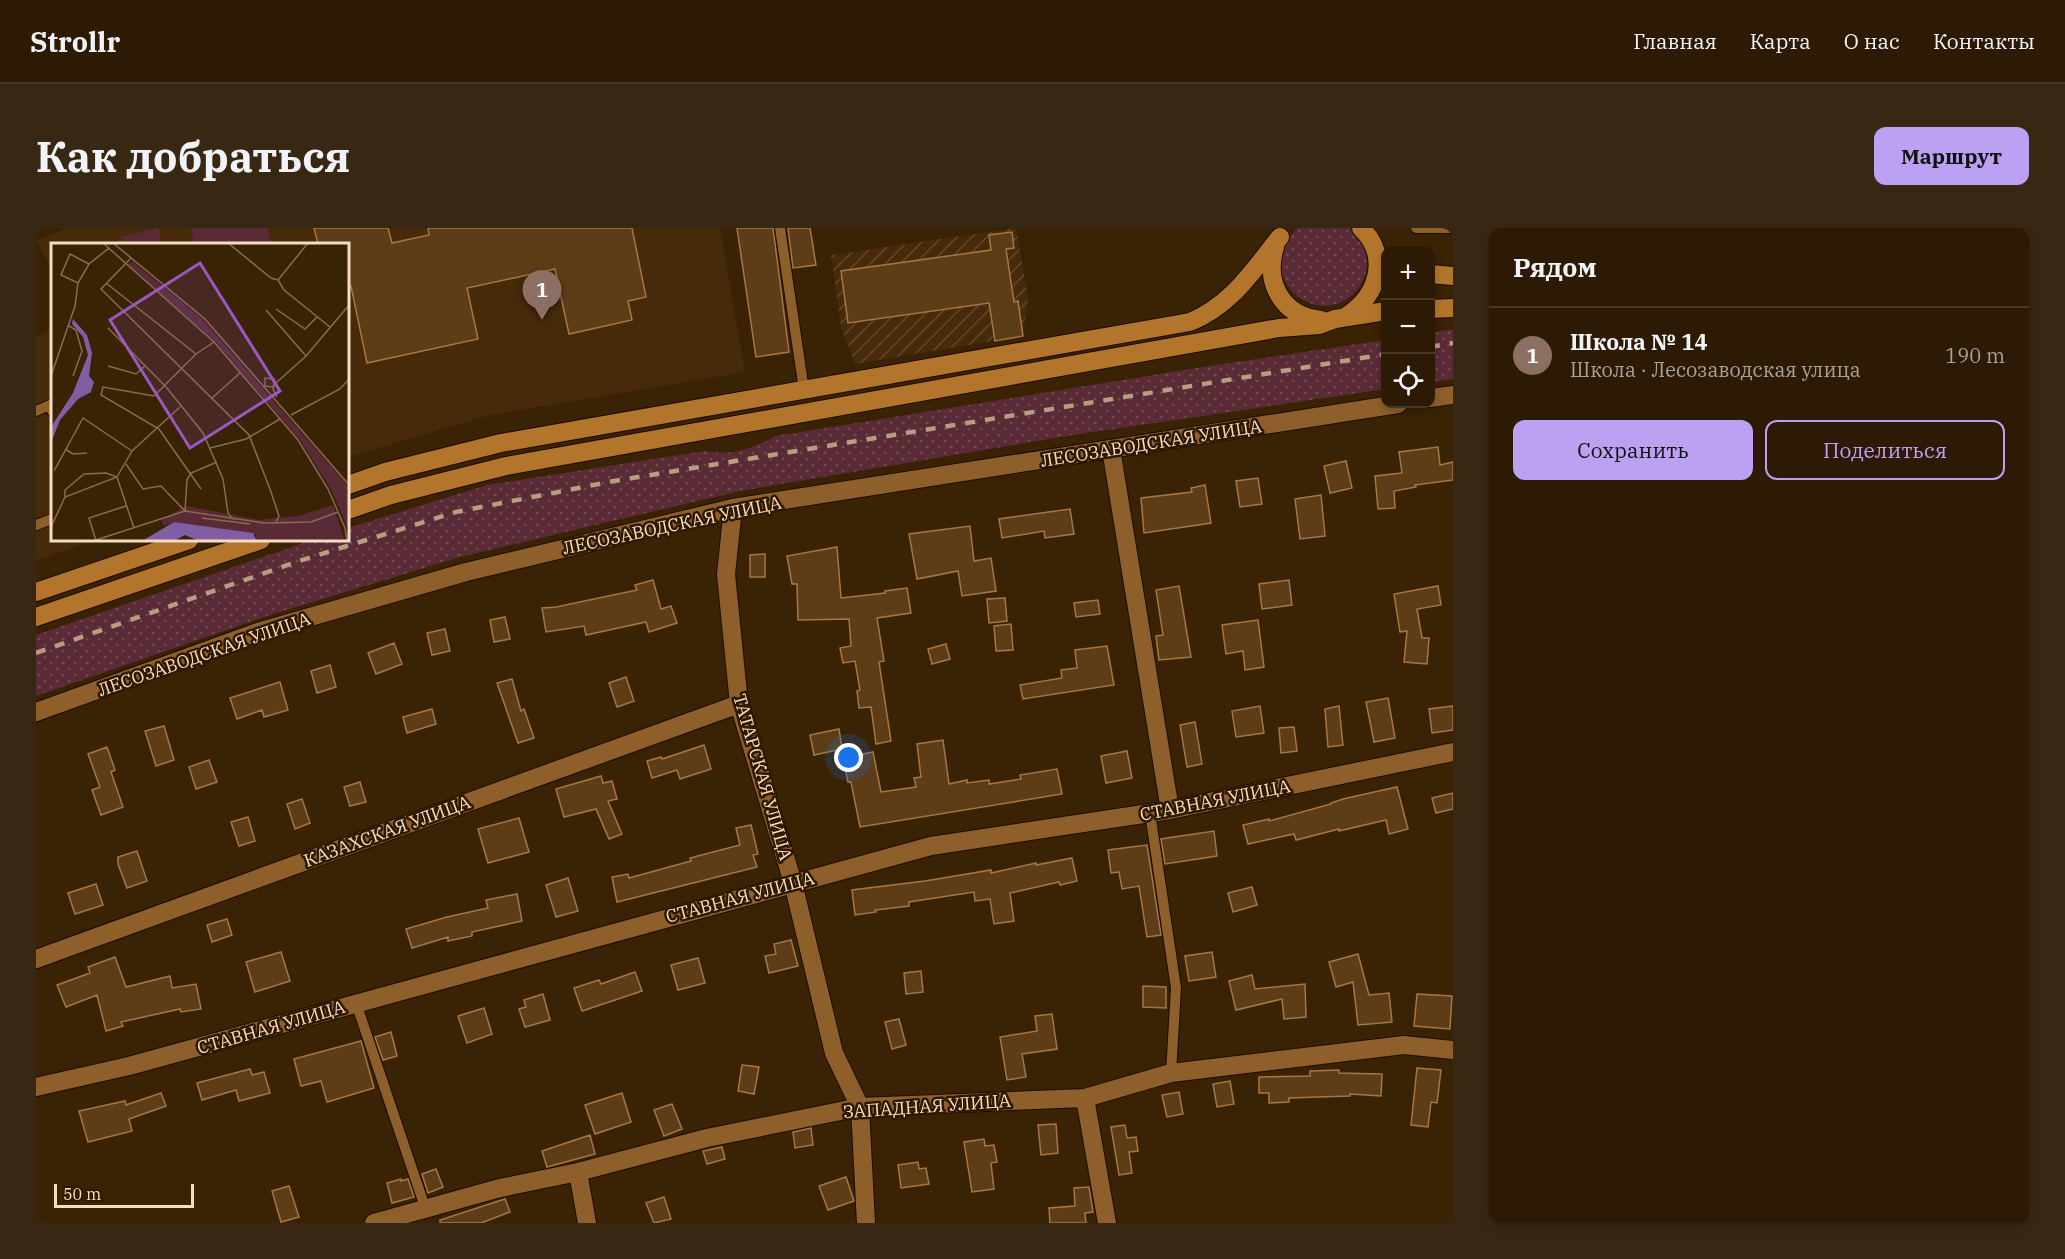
<!DOCTYPE html>
<html lang="ru">
<head>
<meta charset="utf-8">
<style>
  body { margin:0; font-family:"IBM Plex Serif",serif; background:#382713; color:#f1f3f6 }
  .controls { position:absolute; right:18px; top:18px; display:grid; overflow:hidden; border-radius:12px; box-shadow:0 3px 9px #0003 }
  .controls button { width:54px; height:54px; display:grid; place-items:center; padding:0; border:0; border-bottom:2px solid #483826; background:#2c1a04; color:#f1f3f6; font:30px sans-serif }
  .scale { position:absolute; left:18px; bottom:15px; width:140px; box-sizing:border-box; padding-left:6px; border:3px solid #f7dcc2; border-top:0; font-size:16px; line-height:21px; white-space:nowrap; color:#f7dcc2; -webkit-text-stroke:4px #2f1800; paint-order:stroke }
  .you { position:absolute; left:813px; top:530px; width:21px; height:21px; margin:-15px; border:4px solid #fff; border-radius:50%; background:#1a73e8; box-shadow:0 0 0 9px #1a73e833 }
  .badge { display:grid; place-items:center; width:39px; height:39px; border-radius:50%; background:#bca0f2; color:#fff; font-size:20px; font-weight:700 }
  .pin { position:absolute; translate:-50% -50px; filter:drop-shadow(0 2px 3px #0008) }
  .pin::after { content:''; position:absolute; top:32px; width:21px; height:18px; background:inherit; clip-path:polygon(0 0,100% 0,50% 100%) }
  .list { margin:0; padding:0; list-style:none }
  h2 { display:flex; justify-content:space-between; align-items:center; height:78px; margin:0; padding:0 24px; font-size:26px }
  h2 small { font-size:20px; font-weight:400; color:#a6a19a }
  .list li { display:grid; grid-template-columns:39px 1fr auto; gap:18px; align-items:center; box-sizing:border-box; height:96px; padding:0 24px; border-top:2px solid #483826 }
  .list b { display:block; font-size:22px; white-space:nowrap }
  .list p { margin:0; font-size:20px; white-space:nowrap; color:#a6a19a }
  .list em { font-size:20px; font-style:normal; color:#a6a19a }
  .actions { display:flex; gap:12px; padding:18px 24px }
  .actions a { flex:1; padding:14px 0; border:2px solid #bca0f2; border-radius:12px; text-align:center; font-size:21px; color:#bca0f2 }
  .actions .main { background:#bca0f2; color:#111 }
  .icon { flex:none; width:33px; height:33px; fill:none; stroke:currentColor; stroke-width:2; stroke-linecap:round; stroke-linejoin:round }
  .map { position:relative; flex:none; width:1417px; height:995px; overflow:hidden; border-radius:12px }
  header { display:flex; align-items:center; gap:36px; box-sizing:border-box; height:84px; padding:0 30px; background:#2c1a04; border-bottom:2px solid #483826 }
  header strong { font-size:28px }
  nav { display:flex; gap:33px; margin-inline-start:auto; font-size:21px }
  .intro { display:flex; align-items:center; justify-content:space-between; box-sizing:border-box; height:144px; padding:0 36px }
  h1 { margin:0; font-size:42px }
  .button { padding:15px 27px; border-radius:12px; background:#bca0f2; color:#111; font-size:21px; font-weight:700 }
  main { display:flex; gap:36px; padding:0 36px }
  aside { flex:1; background:#2c1a04; border-radius:12px; box-shadow:0 3px 9px #0003 }
  .map>svg:first-child { display:block }
  .built { fill:#462a09 }
  .industrial { fill:url(#industrial-furrows) }
  .grass { fill:url(#grass-dots) }
  .garden { fill:#5a2b36 }
  .building { fill:#5d3d18; stroke:#a77743; stroke-width:1.5 }
  .lines { fill:none; stroke-linecap:round; stroke-linejoin:round }
  .service-casing { stroke:#1b0d01; stroke-width:12 }
  .minor-casing { stroke:#1b0d01; stroke-width:20 }
  .tertiary-casing { stroke:#1b0d01; stroke-width:20 }
  .primary-casing { stroke:#1b0d01; stroke-width:20 }
  .service { stroke:#8e5f2b; stroke-width:10 }
  .minor { stroke:#8e5f2b; stroke-width:18 }
  .tertiary { stroke:#8e5f2b; stroke-width:18 }
  .primary { stroke:#b3752c; stroke-width:18 }
  .rail { stroke:#b79d82; stroke-width:4.5; stroke-dasharray:10 10; stroke-linecap:butt }
  .labels { text-anchor:middle; dominant-baseline:central; stroke-width:5; stroke-linejoin:round; paint-order:stroke }
  .street-label { font-size:18px; fill:#f7dcc2; stroke:#2f1800 }
  .inset-road { fill:none; stroke:#866c51; stroke-width:1.5 }
  .view { fill:#9a58c0; fill-opacity:0.15; stroke:#9a58c0; stroke-width:3 }
  .inset-edge { fill:none; stroke:#f7dcc2; stroke-width:3 }
</style>
</head>
<body>
<header>
<strong>Strollr</strong>
<nav><a>Главная</a><a>Карта</a><a>О нас</a><a>Контакты</a></nav>
</header>
<div class="intro"><h1>Как добраться</h1><a class="button">Маршрут</a></div>
<main>
<div class="map">
<svg width="1417" height="995" viewBox="0 0 1417 995">
  <defs>
    <pattern id="industrial-furrows" width="10" height="10" patternUnits="userSpaceOnUse" patternTransform="scale(1.5)"><rect width="10" height="10" fill="#462a09"/><path d="M-1 1l2-2M0 10L10 0M9 11l2-2" fill="none" stroke="#61482b"/></pattern>
    <pattern id="grass-dots" width="8" height="8" patternUnits="userSpaceOnUse" patternTransform="scale(1.5)"><rect width="8" height="8" fill="#5a2b36"/><path d="M2 2h.1M6 6h.1" fill="none" stroke="#724951" stroke-width="1.8" stroke-linecap="round"/></pattern>
  </defs>
  <rect width="100%" height="100%" fill="#3a2205"/>
  <path class="built" d="M 31,0 L 684,0 L 709,144 L 454,187 L 312,229 L 312,16 L 16,16 L 16,40 L 0,13 Z
    M 16,101 L 16,312 L 58,312 L 0,333 L 0,108 Z"/>
  <path class="industrial" d="M 980,0 L 992,70 L 987,108 L 819,136 L 805,99 L 795,27 Z"/>
  <path class="grass" d="M 1261,0 L 1314,0 C 1326,9 1331,22 1331,37 C 1330,46 1327,55 1321,62 C 1285,105 1213,52 1261,0 Z
    M 1417,101 L 1417,151 L 1395,154 L 1395,105 Z
    M 1349,112 L 1349,161 L 1037,207 L 704,263 L 424,329 L 231,388 L 0,468 L 0,407 L 276,312 L 312,312 L 312,300 L 451,257 L 669,223 C 698,228 715,221 740,208 L 1167,139 Z"/>
  <path class="garden" d="M 122,0 L 126,16 L 86,16 L 85,9 Z
    M 155,0 L 232,0 L 235,16 L 158,16 Z"/>
  <path class="building" d="M 278,0 L 352,0 L 356,15 L 393,7 L 392,0 L 596,0 L 610,69 L 592,73 L 596,92 L 533,106 L 519,41 L 431,60 L 442,111 L 331,135 L 315,58 L 312,59 L 312,16 L 282,16 Z
    M 701,0 L 737,0 L 753,124 L 720,129 Z
    M 752,0 L 774,0 L 780,37 L 757,40 Z
    M 976,4 L 978,20 L 970,21 L 978,74 L 982,73 L 987,108 L 959,113 L 953,75 L 812,95 L 805,43 L 955,22 L 953,7 Z
    M 1402,219 L 1404,237 L 1417,234 L 1417,252 L 1379,257 L 1380,259 L 1358,263 L 1359,280 L 1342,281 L 1339,248 L 1366,245 L 1363,224 Z
    M 1310,233 L 1316,260 L 1294,265 L 1288,238 Z
    M 1222,250 L 1226,276 L 1204,279 L 1200,253 Z
    M 1169,257 L 1175,295 L 1108,305 L 1105,270 L 1156,264 L 1155,260 Z
    M 1285,267 L 1289,308 L 1264,311 L 1259,271 Z
    M 1034,281 L 1038,306 L 1009,310 L 1008,303 L 966,310 L 963,291 Z
    M 934,298 L 938,333 L 955,330 L 960,363 L 926,368 L 922,343 L 881,351 L 873,306 Z
    M 801,319 L 805,370 L 849,365 L 849,363 L 871,360 L 875,385 L 841,390 L 848,433 L 843,434 L 855,513 L 840,516 L 835,479 L 823,480 L 821,463 L 824,462 L 819,433 L 807,435 L 804,420 L 815,418 L 813,391 L 762,392 L 761,356 L 756,356 L 751,328 Z
    M 729,326 L 729,349 L 714,349 L 714,327 Z
    M 617,352 L 625,381 L 635,378 L 641,395 L 613,404 L 610,394 L 550,407 L 548,398 L 510,404 L 506,380 L 520,379 L 601,362 L 599,357 Z
    M 1253,352 L 1256,377 L 1226,381 L 1223,356 Z
    M 1143,358 L 1155,429 L 1123,432 L 1120,408 L 1127,407 L 1120,362 Z
    M 1402,358 L 1405,377 L 1381,381 L 1386,410 L 1393,410 L 1391,436 L 1368,434 L 1371,403 L 1364,404 L 1358,366 Z
    M 969,370 L 971,393 L 953,395 L 951,371 Z
    M 1062,372 L 1064,386 L 1040,389 L 1038,375 Z
    M 469,389 L 474,411 L 458,414 L 454,392 Z
    M 1222,392 L 1228,439 L 1209,442 L 1207,423 L 1190,426 L 1186,397 Z
    M 975,396 L 977,422 L 960,423 L 958,398 Z
    M 409,401 L 414,423 L 396,427 L 391,405 Z
    M 358,415 L 366,436 L 340,446 L 332,425 Z
    M 910,416 L 914,431 L 896,436 L 892,421 Z
    M 1071,418 L 1078,457 L 987,471 L 984,457 L 1026,450 L 1025,442 L 1041,440 L 1039,422 Z
    M 294,437 L 300,459 L 281,465 L 275,443 Z
    M 590,449 L 598,473 L 581,479 L 573,455 Z
    M 476,451 L 485,483 L 488,481 L 498,510 L 482,515 L 461,455 Z
    M 244,454 L 252,482 L 228,489 L 226,482 L 201,491 L 194,470 Z
    M 1352,470 L 1359,510 L 1338,514 L 1330,474 Z
    M 1224,478 L 1228,505 L 1200,509 L 1196,483 Z
    M 1303,478 L 1307,517 L 1292,519 L 1289,481 Z
    M 1417,478 L 1417,502 L 1396,505 L 1393,481 Z
    M 396,481 L 400,496 L 371,505 L 367,489 Z
    M 1159,494 L 1166,536 L 1151,539 L 1144,497 Z
    M 128,498 L 138,532 L 120,538 L 109,503 Z
    M 1258,499 L 1261,523 L 1245,525 L 1243,500 Z
    M 803,501 L 806,521 L 778,527 L 774,507 Z
    M 907,512 L 913,556 L 931,552 L 931,555 L 953,552 L 953,556 L 985,551 L 984,547 L 1021,541 L 1026,566 L 824,599 L 815,554 L 812,554 L 807,530 L 837,524 L 845,564 L 880,559 L 878,550 L 885,549 L 881,516 Z
    M 668,517 L 675,541 L 644,551 L 641,542 L 616,550 L 611,533 L 625,529 L 626,531 Z
    M 71,519 L 79,542 L 75,544 L 87,579 L 65,587 L 56,562 L 64,559 L 52,526 Z
    M 1091,523 L 1096,550 L 1070,555 L 1065,528 Z
    M 173,532 L 181,554 L 160,561 L 153,539 Z
    M 565,548 L 567,555 L 576,553 L 581,571 L 572,573 L 586,606 L 573,611 L 560,581 L 528,589 L 520,561 Z
    M 324,554 L 330,574 L 314,578 L 308,559 Z
    M 1361,559 L 1372,601 L 1353,606 L 1350,592 L 1303,603 L 1303,601 L 1260,612 L 1258,606 L 1212,616 L 1207,597 L 1233,591 L 1233,593 L 1295,576 L 1295,575 L 1307,571 Z
    M 1417,565 L 1417,581 L 1400,585 L 1396,570 Z
    M 266,571 L 274,595 L 259,601 L 251,576 Z
    M 212,589 L 219,613 L 203,618 L 195,594 Z
    M 483,590 L 493,624 L 452,635 L 442,601 Z
    M 715,597 L 722,626 L 717,627 L 721,639 L 581,674 L 576,649 L 592,646 L 593,650 L 655,633 L 654,630 L 704,617 L 700,600 Z
    M 1178,603 L 1181,628 L 1129,636 L 1125,611 Z
    M 1111,617 L 1125,707 L 1111,709 L 1103,658 L 1086,661 L 1083,644 L 1075,645 L 1072,622 Z
    M 101,623 L 111,653 L 91,660 L 82,636 L 82,629 Z
    M 1036,630 L 1041,653 L 1024,657 L 1023,654 L 974,665 L 978,693 L 958,696 L 954,671 L 939,673 L 938,664 L 873,674 L 873,678 L 839,682 L 840,684 L 819,687 L 816,662 L 889,653 L 955,642 L 955,645 L 1000,635 L 1000,637 Z
    M 532,650 L 542,683 L 520,689 L 510,657 Z
    M 60,656 L 67,677 L 39,686 L 32,665 Z
    M 1216,659 L 1221,677 L 1197,684 L 1192,665 Z
    M 481,666 L 486,693 L 436,704 L 436,708 L 412,713 L 412,709 L 376,720 L 370,701 L 411,689 L 452,680 L 450,672 Z
    M 191,691 L 196,707 L 176,714 L 171,697 Z
    M 755,712 L 762,738 L 733,745 L 729,728 L 740,726 L 738,716 Z
    M 245,724 L 254,753 L 219,764 L 210,734 Z
    M 1176,724 L 1180,749 L 1153,753 L 1149,728 Z
    M 1322,726 L 1333,767 L 1353,765 L 1356,794 L 1322,797 L 1317,754 L 1300,759 L 1293,734 Z
    M 79,729 L 90,759 L 134,748 L 136,760 L 160,756 L 165,781 L 145,784 L 144,781 L 85,794 L 87,798 L 70,803 L 61,767 L 30,779 L 21,757 L 54,745 L 52,739 Z
    M 662,730 L 669,755 L 642,762 L 635,737 Z
    M 885,743 L 887,764 L 870,766 L 868,745 Z
    M 599,744 L 606,763 L 546,783 L 538,760 L 563,752 L 565,756 Z
    M 1216,747 L 1219,761 L 1269,756 L 1270,789 L 1248,791 L 1246,771 L 1200,782 L 1193,753 Z
    M 1107,758 L 1130,759 L 1130,780 L 1107,779 Z
    M 507,766 L 514,792 L 489,799 L 483,781 L 490,779 L 488,772 Z
    M 1381,766 L 1416,768 L 1414,801 L 1378,798 Z
    M 448,780 L 456,806 L 431,815 L 422,788 Z
    M 1016,786 L 1021,821 L 986,826 L 990,849 L 971,852 L 964,809 L 1001,803 L 999,788 Z
    M 863,791 L 870,817 L 856,821 L 849,794 Z
    M 355,804 L 361,828 L 347,832 L 339,809 Z
    M 325,813 L 338,860 L 291,874 L 285,853 L 265,858 L 258,831 Z
    M 706,837 L 723,839 L 718,866 L 702,863 Z
    M 1381,840 L 1405,842 L 1401,875 L 1395,874 L 1392,899 L 1375,897 Z
    M 214,841 L 216,847 L 228,844 L 234,865 L 203,873 L 200,862 L 166,872 L 161,855 Z
    M 1303,842 L 1303,845 L 1346,846 L 1345,868 L 1314,866 L 1314,868 L 1253,870 L 1253,874 L 1233,875 L 1233,865 L 1223,865 L 1223,849 L 1274,848 L 1274,843 Z
    M 1194,853 L 1198,876 L 1181,879 L 1177,856 Z
    M 1143,864 L 1147,886 L 1131,889 L 1126,867 Z
    M 125,865 L 130,878 L 93,891 L 96,903 L 52,914 L 43,883 L 89,873 L 90,877 Z
    M 586,865 L 595,894 L 559,906 L 549,877 Z
    M 636,876 L 646,901 L 628,908 L 618,882 Z
    M 1020,896 L 1022,925 L 1005,927 L 1002,897 Z
    M 1089,897 L 1091,910 L 1100,909 L 1102,923 L 1093,924 L 1096,945 L 1083,947 L 1075,899 Z
    M 775,900 L 777,917 L 759,920 L 757,904 Z
    M 554,907 L 559,926 L 511,939 L 506,923 Z
    M 948,911 L 949,918 L 958,917 L 961,934 L 955,935 L 958,961 L 936,964 L 928,914 Z
    M 686,919 L 689,931 L 671,936 L 667,923 Z
    M 882,934 L 883,941 L 890,940 L 893,956 L 865,960 L 862,937 Z
    M 400,941 L 407,959 L 392,965 L 386,946 Z
    M 810,949 L 818,973 L 792,982 L 783,958 Z
    M 365,951 L 365,953 L 372,951 L 378,969 L 356,975 L 351,955 Z
    M 253,958 L 263,989 L 245,994 L 236,963 Z
    M 1053,959 L 1057,984 L 1049,985 L 1050,995 L 1014,995 L 1013,980 L 1039,978 L 1038,960 Z
    M 628,969 L 635,991 L 618,995 L 610,975 Z
    M 469,971 L 474,984 L 445,995 L 404,995 L 404,992 Z"/>
  <g class="lines">
    <g class="service-casing">
      <path id="service" d="M 744,0 L 768,162
        M 1380,0 L 1413,0
        M 0,183 L 14,177 L 16,183
        M 0,297 L 16,291
        M 1114,585 L 1140,760 L 1135,845
        M 320,775 L 390,982"/>
    </g>
    <g class="minor-casing">
      <path id="minor" d="M 1075,221 L 1134,582
        M 697,280 L 690,346 L 703,476 L 757,655 L 798,825 L 824,879 L 830,995
        M 0,731 L 703,476
        M 0,859 L 93,838 L 895,618 L 1134,582 L 1417,524
        M 1049,870 L 1071,995
        M 542,944 L 551,995
        M 338,995 L 464,960 L 542,944 L 671,910 L 824,879 L 1049,870 L 1135,845 L 1368,817 L 1417,822"/>
    </g>
    <g class="tertiary-casing">
      <path id="tertiary" d="M 1394,170 L 1417,167
        M 0,484 L 222,404 L 333,372 L 430,344 L 697,280 L 1362,176"/>
    </g>
    <g class="primary-casing">
      <path id="primary" d="M 1239,19 C 1228,55 1246,88 1285,92
        M 1394,46 L 1417,48
        M 1394,81 L 1417,80
        M 1312,87 C 1342,67 1354,28 1325,0
        M 312,257 L 349,244 L 465,215 L 1154,94 C 1196,77 1217,42 1244,9
        M 312,282 L 355,267 L 470,238 L 1243,100 L 1283,97 L 1299,91 L 1350,83
        M 0,364 L 153,312
        M 0,389 L 225,312"/>
    </g>
    <use href="#service" class="service"/>
    <use href="#minor" class="minor"/>
    <use href="#tertiary" class="tertiary"/>
    <use href="#primary" class="primary"/>
    <path class="rail" d="M 1394,119 L 1417,115
      M 0,425 L 263,333 L 420,284 L 578,253 L 1350,126"/>
  </g>
  <g class="labels">
    <g class="street-label">
      <text transform="translate(1115 215) rotate(-9)">ЛЕСОЗАВОДСКАЯ УЛИЦА</text>
      <text transform="translate(636 297) rotate(-12)">ЛЕСОЗАВОДСКАЯ УЛИЦА</text>
      <text transform="translate(168 426) rotate(-19)">ЛЕСОЗАВОДСКАЯ УЛИЦА</text>
      <text transform="translate(727 549) rotate(74)">ТАТАРСКАЯ УЛИЦА</text>
      <text transform="translate(1179 572) rotate(-11)">СТАВНАЯ УЛИЦА</text>
      <text transform="translate(351 603) rotate(-20)">КАЗАХСКАЯ УЛИЦА</text>
      <text transform="translate(704 669) rotate(-15)">СТАВНАЯ УЛИЦА</text>
      <text transform="translate(235 799) rotate(-16)">СТАВНАЯ УЛИЦА</text>
      <text transform="translate(891 878) rotate(-4)">ЗАПАДНАЯ УЛИЦА</text>
    </g>
  </g>
  <g transform="translate(15 15)">
    <rect width="298" height="298" fill="#3a2205"/>
    <path d="M 81,18 L 151,76 L 298,244 L 298,288 L 280,246 L 249,197 L 165,99 L 77,22 ZM 282,262 L 294,298 L 206,298 L 205,292 L 198,290 L 123,279 L 113,283 L 110,277 L 135,263 L 207,277 L 248,273 Z" fill="#5a2b36"/>
    <path d="M 22,76 L 36,92 L 41,110 L 38,133 L 43,139 L 40,149 L 27,156 L 9,177 L 0,200 L 0,184 L 22,150 L 37,112 L 32,94 L 21,81 ZM 123,279 L 202,290 L 206,298 L 148,298 L 134,292 L 123,298 L 91,298 Z" fill="#815da4"/>
    <path class="inset-road" d="M 52,0 L 163,99 L 247,197 L 277,246 L 294,285 L 296,298M 62,0 L 154,76 L 299,243M 177,0 L 220,35 L 227,37M 80,15 L 50,46 L 198,192 L 219,246 L 228,273 L 225,279M 227,37 L 233,47 L 279,84M 227,37 L 257,0M 27,40 L 10,32 L 19,11 L 38,21M 55,40 L 145,111M 225,66 L 254,86 L 266,74M 215,67 L 255,113M 18,83 L 25,87 L 31,108 L 22,133M 57,85 L 116,145 L 152,190 L 172,236 L 177,270 L 182,276M 57,123 L 85,131 L 94,123M 0,133 L 24,63 L 27,40 L 38,21 L 58,5M 226,154 L 222,146 L 223,143 L 223,141 L 224,139 L 223,136 L 214,135 L 214,143 L 221,144 L 225,140 L 255,113 L 299,61M 160,156 L 189,130M 240,172 L 289,146 L 299,135M 159,205 L 195,196 L 229,176M 14,206 L 22,211 L 36,210M 75,221 L 92,246 L 110,243 L 134,268M 3,228 L 32,175 L 81,208M 150,246 L 108,186 L 50,152 L 52,144 L 103,153 L 145,111 L 163,99M 14,254 L 14,247 L 33,231 L 55,230 L 66,234 L 83,285M 134,268 L 136,237 L 140,230 L 166,219M 151,275 L 199,281M 0,284 L 14,254 L 66,234 L 81,208 L 129,164M 42,298 L 134,268 L 213,280 L 260,279 L 287,269M 45,298 L 38,275 L 75,263"/>
    <path class="view" d="M 149,20 L 229,148 L 139,205 L 59,77 Z"/>
    <rect width="298" height="298" class="inset-edge"/>
  </g>
</svg>
<div class="controls">
<button>+</button>
<button>−</button>
<button><svg class="icon" aria-label="locate" viewBox="0 0 24 24"><circle cx="12" cy="12" r="6"/><path d="M12 2v4M12 18v4M2 12h4M18 12h4"/></svg></button>
</div>
<div class="scale">50 m</div>
<div class="you"></div>
<div class="pin badge" style="left:506px;top:92px;background:#8d6e63">1</div>
</div>
<aside>
<h2>Рядом<small></small></h2>
<ul class="list">
<li><span class="badge" style="background:#8d6e63">1</span><div><b>Школа № 14</b><p>Школа · Лесозаводская улица</p></div><em>190 m</em></li>
</ul>
<div class="actions"><a class="main">Сохранить</a><a>Поделиться</a></div>
</aside>
</main>
</body>
</html>
